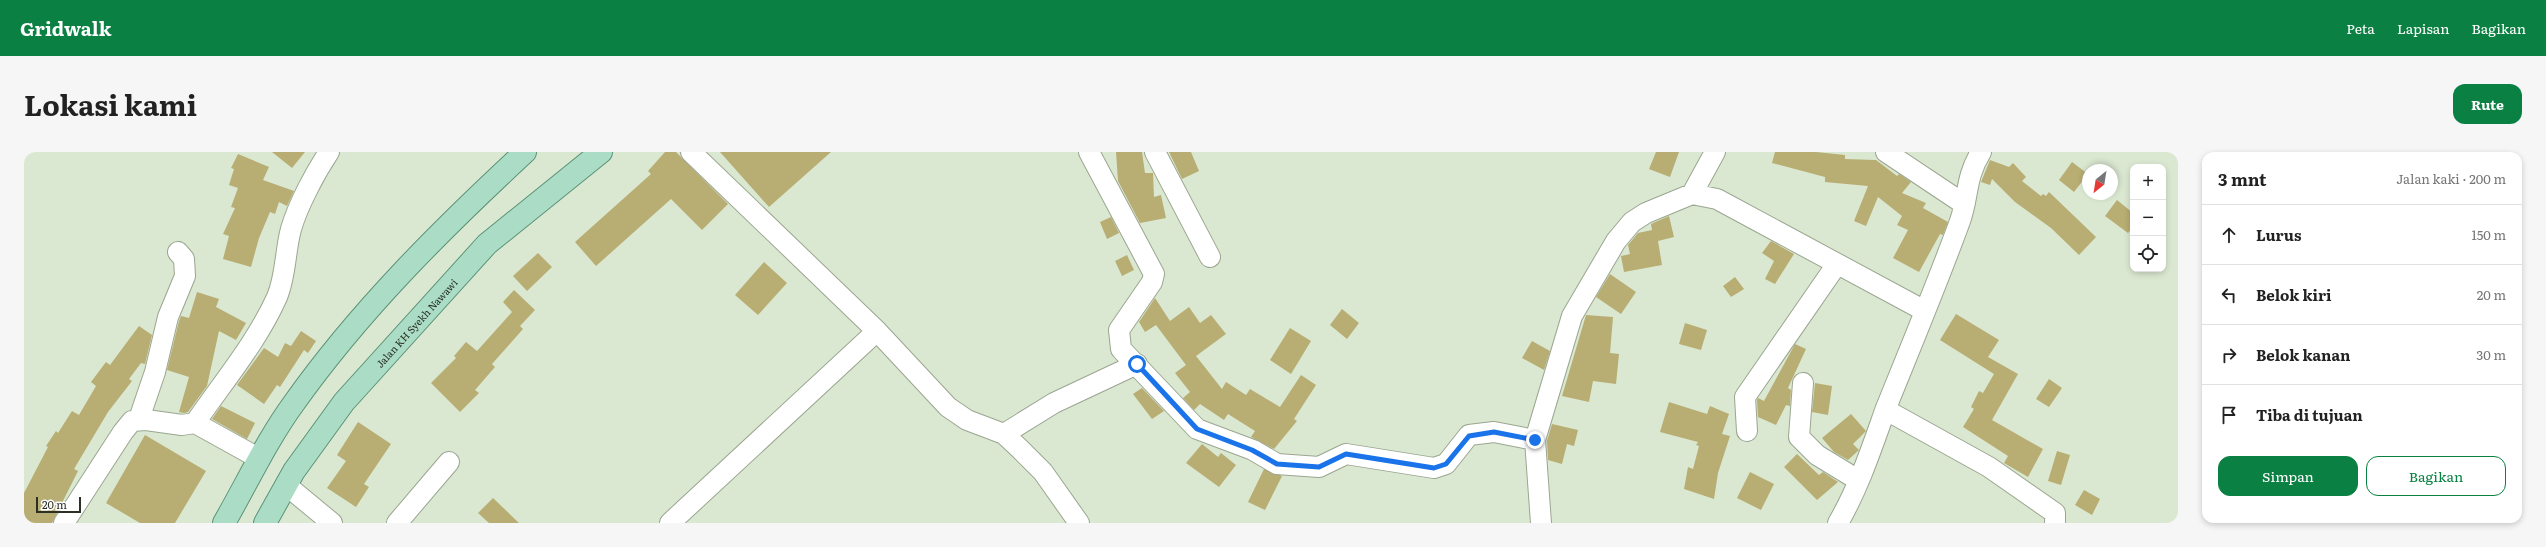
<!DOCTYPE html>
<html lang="id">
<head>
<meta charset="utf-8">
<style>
  body { margin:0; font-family:Literata,serif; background:#f6f6f6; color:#222 }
  .controls { position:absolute; right:12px; top:12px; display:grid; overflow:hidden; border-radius:8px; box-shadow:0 2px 6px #0003 }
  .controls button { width:36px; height:36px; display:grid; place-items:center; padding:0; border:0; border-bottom:1px solid #e0e0e0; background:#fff; color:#222; font:20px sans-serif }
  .compass { position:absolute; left:2058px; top:12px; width:36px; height:36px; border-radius:50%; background:#fff; box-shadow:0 2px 6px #0003; rotate:210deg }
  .scale { position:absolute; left:12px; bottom:10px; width:45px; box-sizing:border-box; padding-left:4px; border:2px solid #2b3027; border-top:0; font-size:11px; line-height:14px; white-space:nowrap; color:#2b3027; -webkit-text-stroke:3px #fff; paint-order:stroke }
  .stop { position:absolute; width:12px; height:12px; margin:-9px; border:3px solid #1a73e8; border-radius:50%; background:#fff }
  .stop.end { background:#1a73e8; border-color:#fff; box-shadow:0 1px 4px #0008 }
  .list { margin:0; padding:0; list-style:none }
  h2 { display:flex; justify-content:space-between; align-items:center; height:52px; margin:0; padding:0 16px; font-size:17px }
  h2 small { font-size:13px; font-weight:400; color:#767676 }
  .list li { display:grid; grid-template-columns:26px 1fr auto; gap:12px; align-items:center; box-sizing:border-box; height:60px; padding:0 16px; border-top:1px solid #e0e0e0 }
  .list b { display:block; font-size:15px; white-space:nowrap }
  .list em { font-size:13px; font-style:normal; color:#767676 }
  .actions { display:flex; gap:8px; padding:12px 16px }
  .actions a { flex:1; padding:9px 0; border:1px solid #0b8043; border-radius:12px; text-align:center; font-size:14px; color:#0b8043 }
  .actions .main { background:#0b8043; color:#fff }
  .icon { flex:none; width:22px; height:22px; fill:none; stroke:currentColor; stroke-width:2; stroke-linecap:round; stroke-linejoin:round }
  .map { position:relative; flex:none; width:2154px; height:371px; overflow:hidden; border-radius:12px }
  header { display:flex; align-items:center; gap:24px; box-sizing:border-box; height:56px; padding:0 20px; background:#0b8043; color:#fff }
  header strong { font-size:19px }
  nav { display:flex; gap:22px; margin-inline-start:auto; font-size:14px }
  .intro { display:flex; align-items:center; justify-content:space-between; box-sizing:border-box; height:96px; padding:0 24px }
  h1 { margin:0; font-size:28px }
  .button { padding:10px 18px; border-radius:12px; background:#0b8043; color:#fff; font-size:14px; font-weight:700 }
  main { display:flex; gap:24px; padding:0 24px }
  aside { flex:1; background:#fff; border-radius:12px; box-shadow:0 2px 6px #0003 }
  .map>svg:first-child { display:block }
  .building { fill:#b8ad72 }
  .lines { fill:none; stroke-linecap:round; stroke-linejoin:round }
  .minor-casing { stroke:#9aa690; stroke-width:22 }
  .major-casing { stroke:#5a9276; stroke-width:24 }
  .minor { stroke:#fff; stroke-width:20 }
  .major { stroke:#abddc6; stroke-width:22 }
  .route { stroke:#1a73e8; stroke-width:5 }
  .labels { text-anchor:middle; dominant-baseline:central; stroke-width:3; stroke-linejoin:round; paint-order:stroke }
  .street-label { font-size:10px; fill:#2b3027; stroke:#fff }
</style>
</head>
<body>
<header>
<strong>Gridwalk</strong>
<nav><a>Peta</a><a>Lapisan</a><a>Bagikan</a></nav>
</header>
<div class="intro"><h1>Lokasi kami</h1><a class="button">Rute</a></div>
<main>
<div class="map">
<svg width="2154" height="371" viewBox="0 0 2154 371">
  <rect width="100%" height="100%" fill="#dbe8d1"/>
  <path class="building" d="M 248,0 L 281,0 L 268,16 Z
    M 641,0 L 652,0 L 704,52 L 678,78 L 647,47 L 572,114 L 551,90 L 627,22 L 624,19 Z
    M 696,0 L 807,0 L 745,55 Z
    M 1092,0 L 1118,0 L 1121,21 L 1129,21 L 1130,45 L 1137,43 L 1142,66 L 1116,71 L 1094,29 Z
    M 1145,0 L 1167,0 L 1175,19 L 1158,27 Z
    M 1632,0 L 1655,0 L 1646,25 L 1625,17 Z
    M 1751,0 L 1792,0 L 1821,3 L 1821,7 L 1852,8 L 1873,24 L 1875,22 L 1887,30 L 1878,41 L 1902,51 L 1899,56 L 1924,70 L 1919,83 L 1916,82 L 1895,120 L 1869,106 L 1884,78 L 1873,73 L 1878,64 L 1854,45 L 1842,74 L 1830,69 L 1844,34 L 1801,30 L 1801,25 L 1748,11 Z
    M 214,2 L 245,15 L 239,28 L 270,39 L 263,54 L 255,50 L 251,62 L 246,60 L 235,86 L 227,115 L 199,107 L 205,84 L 199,82 L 211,56 L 207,55 L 214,36 L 205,33 L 210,17 L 207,16 Z
    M 1966,8 L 1985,15 L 1989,11 L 2002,25 L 1998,29 L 2017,44 L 2019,42 L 2022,44 L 2025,40 L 2072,85 L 2055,103 L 2027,76 L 1991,50 L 1968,27 L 1966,33 L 1957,30 Z
    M 2048,10 L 2064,22 L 2050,40 L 2035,28 Z
    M 2093,48 L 2109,61 L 2109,75 L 2104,81 L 2081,64 Z
    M 1645,64 L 1650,85 L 1634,89 L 1638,113 L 1600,120 L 1597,104 L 1606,102 L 1604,93 L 1614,81 L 1628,78 L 1627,72 Z
    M 1087,65 L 1095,81 L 1083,87 L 1076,70 Z
    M 1747,89 L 1770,102 L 1751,132 L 1741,127 L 1750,109 L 1738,101 Z
    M 514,101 L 528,115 L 503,139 L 489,124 Z
    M 1103,103 L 1110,118 L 1098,124 L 1091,109 Z
    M 740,110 L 763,131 L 734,163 L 711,143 Z
    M 1586,122 L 1612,140 L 1597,162 L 1572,145 Z
    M 1711,125 L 1720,137 L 1707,145 L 1699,134 Z
    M 490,138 L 511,158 L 496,174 L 499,177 L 468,212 L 471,215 L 451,238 L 455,241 L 436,260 L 407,231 L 432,206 L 430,204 L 442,190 L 453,199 L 488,160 L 479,150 Z
    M 173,140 L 195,147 L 192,155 L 222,171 L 212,188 L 195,179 L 183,234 L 164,260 L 160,261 L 155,260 L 165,225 L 143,218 L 155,169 L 157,164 L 165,166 Z
    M 1131,146 L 1146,169 L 1165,155 L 1176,171 L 1187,163 L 1202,182 L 1172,204 L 1198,237 L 1202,230 L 1222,243 L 1226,237 L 1256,255 L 1277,223 L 1292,233 L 1270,267 L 1273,269 L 1250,297 L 1227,285 L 1231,279 L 1204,262 L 1200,268 L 1176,252 L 1170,258 L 1159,246 L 1166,240 L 1151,221 L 1162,213 L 1132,173 L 1121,180 L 1115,170 Z
    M 1318,157 L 1335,171 L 1323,187 L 1306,173 Z
    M 1932,162 L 1975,188 L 1964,205 L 1994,222 L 1968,268 L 2019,297 L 2004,325 L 1980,311 L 1984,304 L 1939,275 L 1950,257 L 1947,255 L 1955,239 L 1959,241 L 1970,222 L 1916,188 Z
    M 1562,163 L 1589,165 L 1586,201 L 1595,202 L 1592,232 L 1569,229 L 1565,250 L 1538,244 Z
    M 1661,171 L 1683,178 L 1677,198 L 1655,192 Z
    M 115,174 L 128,183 L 121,212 L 117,211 L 105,227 L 108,229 L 84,260 L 50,317 L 54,319 L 28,371 L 0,371 L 0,341 L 24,295 L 22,294 L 32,279 L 34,281 L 48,259 L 55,263 L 72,234 L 67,230 L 82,210 L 86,213 Z
    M 1266,176 L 1287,189 L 1267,222 L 1246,208 Z
    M 277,179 L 292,189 L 284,201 L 280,198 L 256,235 L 253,233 L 240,252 L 213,233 L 240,196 L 254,205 L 261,191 L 267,194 Z
    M 1508,189 L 1526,199 L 1520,218 L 1498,206 Z
    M 1771,192 L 1782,197 L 1764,236 L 1767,238 L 1766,254 L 1762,253 L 1752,273 L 1734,265 L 1733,248 L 1734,246 L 1740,249 Z
    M 2025,227 L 2038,236 L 2025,255 L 2012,247 Z
    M 1791,231 L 1808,234 L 1804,263 L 1788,260 Z
    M 1118,236 L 1140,259 L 1128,267 L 1109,242 Z
    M 1645,250 L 1683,262 L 1686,254 L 1705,262 L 1698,282 L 1706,284 L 1694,321 L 1690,347 L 1660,337 L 1664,315 L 1669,317 L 1675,294 L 1672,293 L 1674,290 L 1636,280 Z
    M 197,254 L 231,271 L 223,287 L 188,267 Z
    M 1827,262 L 1842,279 L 1829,292 L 1835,298 L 1824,308 L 1810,300 L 1798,286 Z
    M 334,270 L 367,292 L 340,332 L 345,335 L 332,355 L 303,336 L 322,309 L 313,303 Z
    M 1528,272 L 1554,278 L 1550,294 L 1543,292 L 1538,312 L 1524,308 L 1523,289 Z
    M 121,283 L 182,319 L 151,371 L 116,371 L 82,351 Z
    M 1178,292 L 1194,305 L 1197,301 L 1212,313 L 1195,335 L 1162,311 Z
    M 2033,299 L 2046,303 L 2037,333 L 2024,329 Z
    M 1773,302 L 1795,323 L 1799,320 L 1814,330 L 1793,348 L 1760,315 Z
    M 1240,317 L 1258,324 L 1241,358 L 1224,350 Z
    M 1726,320 L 1750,332 L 1737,358 L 1713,346 Z
    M 2060,338 L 2076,347 L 2068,363 L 2051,353 Z
    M 469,346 L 495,371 L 465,371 L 454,361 Z"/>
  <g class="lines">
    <g class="minor-casing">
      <path id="minor" d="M 667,0 L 853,179 L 924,255 L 943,268 L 980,282 L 996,297 L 1019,320 L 1055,371
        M 1065,0 L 1130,122 L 1128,130 L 1095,178 L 1097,197 L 1173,277 L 1229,298 L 1253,312 L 1295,315 L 1322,302 L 1410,316 L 1422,312 L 1445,283 L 1470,280 L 1511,288
        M 1131,0 L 1186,105
        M 1862,0 L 1940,52
        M 1668,42 L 1691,0
        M 1779,231 L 1775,285 L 1793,303 L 1834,328
        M 1862,258 L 1965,315 L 2031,361 L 2031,371
        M 115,267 L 131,220 L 144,165 L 161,124 L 160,107 L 154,100
        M 171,271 C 199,230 233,190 253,145 C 262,124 261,99 267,77 C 274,53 291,21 305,0
        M 1723,279 L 1721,245 L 1813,112
        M 980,282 L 1030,251 L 1113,212
        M 262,333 L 308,371
        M 40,371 L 99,280 L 108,269 L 122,268 L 158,273 L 171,271 L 236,307
        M 373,371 L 425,310
        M 646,371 L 853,179
        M 1517,371 L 1511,288 L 1548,164 L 1592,89 L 1608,70 L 1622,61 L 1668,42 L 1693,47 L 1901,159
        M 1814,371 C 1835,335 1848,295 1862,256 C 1887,194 1913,132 1936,69 C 1945,44 1941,26 1957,0"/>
    </g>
    <g class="major-casing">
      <g id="major">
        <path d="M 200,371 C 223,331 243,288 270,251 C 336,158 418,77 501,0"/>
        <path id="s1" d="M 241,371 L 270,319 L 320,250 L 463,92 L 577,0"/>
      </g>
    </g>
    <use href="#minor" class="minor"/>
    <use href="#major" class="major"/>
  </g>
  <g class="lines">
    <path class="route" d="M 1113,212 L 1173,277 L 1228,298 L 1253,312 L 1295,315 L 1322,302 L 1410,316 L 1422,312 L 1445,284 L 1470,280 L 1511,288"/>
  </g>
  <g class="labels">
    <g class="street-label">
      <text stroke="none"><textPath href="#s1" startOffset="252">Jalan KH Syekh Nawawi</textPath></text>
    </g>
  </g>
</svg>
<div class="controls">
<button>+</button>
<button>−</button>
<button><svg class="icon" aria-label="locate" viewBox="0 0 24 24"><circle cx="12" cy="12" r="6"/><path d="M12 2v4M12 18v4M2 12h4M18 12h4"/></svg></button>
</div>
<svg class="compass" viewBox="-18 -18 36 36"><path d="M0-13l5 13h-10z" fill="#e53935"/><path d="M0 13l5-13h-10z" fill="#767676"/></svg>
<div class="scale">20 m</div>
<div class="stop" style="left:1113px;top:212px"></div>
<div class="stop end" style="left:1511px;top:288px"></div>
</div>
<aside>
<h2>3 mnt<small>Jalan kaki · 200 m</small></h2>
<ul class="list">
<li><svg class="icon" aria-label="ahead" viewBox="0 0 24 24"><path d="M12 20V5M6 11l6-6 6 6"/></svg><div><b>Lurus</b></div><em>150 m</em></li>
<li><svg class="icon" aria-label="left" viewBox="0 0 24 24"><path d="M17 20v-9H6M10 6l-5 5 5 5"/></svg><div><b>Belok kiri</b></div><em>20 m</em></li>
<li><svg class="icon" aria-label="right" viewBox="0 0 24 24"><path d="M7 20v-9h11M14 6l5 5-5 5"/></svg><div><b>Belok kanan</b></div><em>30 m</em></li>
<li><svg class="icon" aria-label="arrive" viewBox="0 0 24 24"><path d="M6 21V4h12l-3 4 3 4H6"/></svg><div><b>Tiba di tujuan</b></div></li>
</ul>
<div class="actions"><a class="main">Simpan</a><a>Bagikan</a></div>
</aside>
</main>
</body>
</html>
